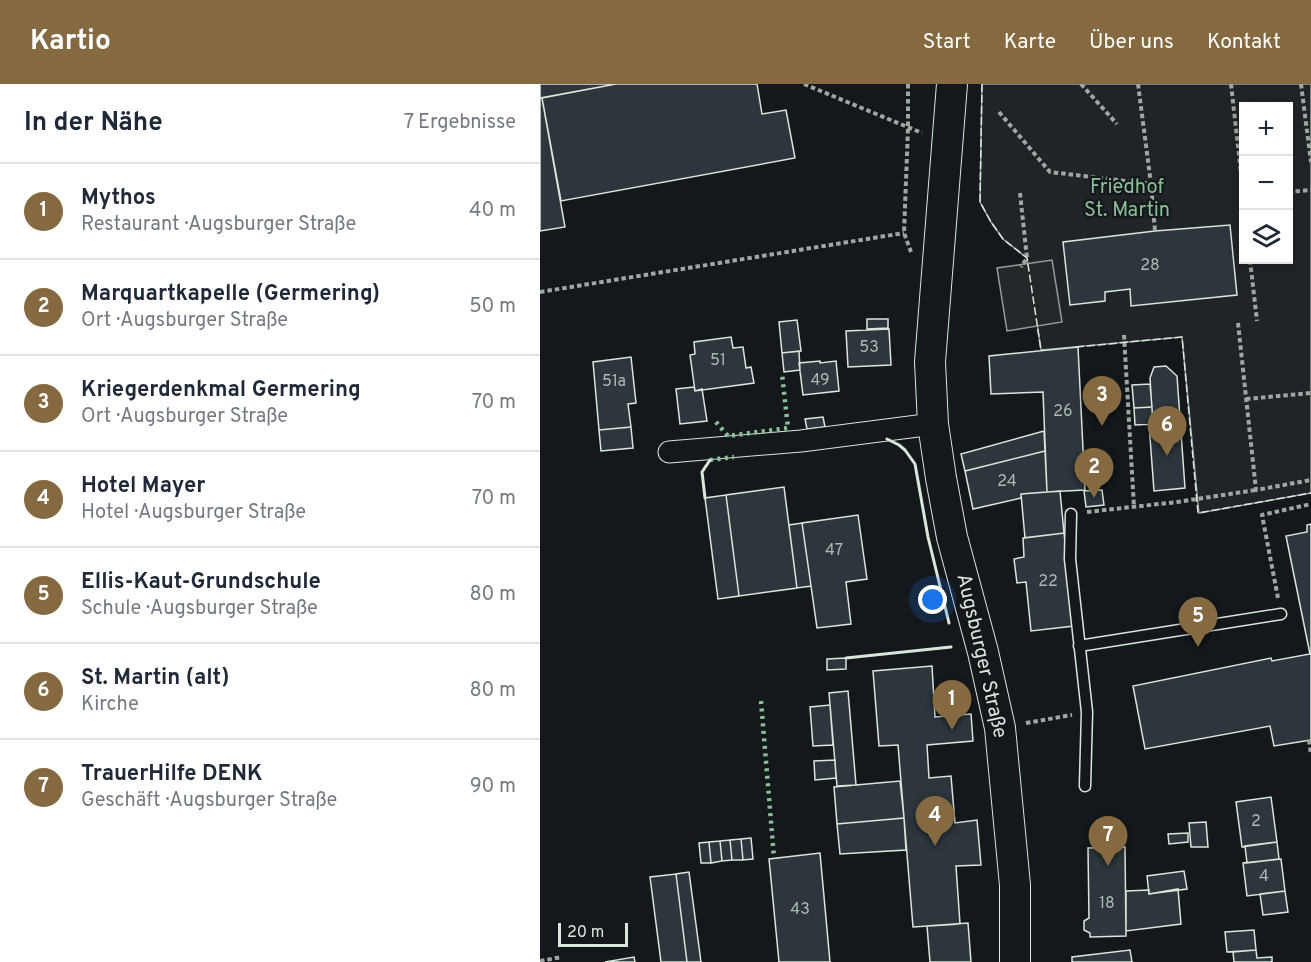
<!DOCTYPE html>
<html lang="de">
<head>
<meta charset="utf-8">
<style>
  body { margin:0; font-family:Overpass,sans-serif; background:#f6f6f7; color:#1f2937 }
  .controls { position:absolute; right:18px; top:18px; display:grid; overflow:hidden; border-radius:0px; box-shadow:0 3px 15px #0003 }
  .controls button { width:54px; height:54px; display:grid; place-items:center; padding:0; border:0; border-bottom:2px solid #e0e1e3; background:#fff; color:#1f2937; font:30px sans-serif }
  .scale { position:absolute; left:18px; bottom:15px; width:70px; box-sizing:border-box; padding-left:6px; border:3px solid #d8e6dc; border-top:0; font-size:16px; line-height:21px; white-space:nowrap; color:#d8e6dc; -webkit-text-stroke:4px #14181c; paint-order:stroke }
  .you { position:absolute; left:393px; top:516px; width:21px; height:21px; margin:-15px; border:4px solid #fff; border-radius:50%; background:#1a73e8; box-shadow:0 0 0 9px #1a73e833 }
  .badge { display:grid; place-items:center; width:39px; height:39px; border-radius:50%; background:#846941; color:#fff; font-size:20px; font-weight:700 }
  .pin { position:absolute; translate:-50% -50px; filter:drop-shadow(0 2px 3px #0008) }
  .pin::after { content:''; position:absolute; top:32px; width:21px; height:18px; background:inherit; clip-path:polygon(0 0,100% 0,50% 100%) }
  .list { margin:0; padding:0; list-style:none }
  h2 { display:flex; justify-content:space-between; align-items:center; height:78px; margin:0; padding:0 24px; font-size:26px }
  h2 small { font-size:20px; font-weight:400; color:#747a83 }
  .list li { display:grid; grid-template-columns:39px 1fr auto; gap:18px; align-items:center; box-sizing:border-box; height:96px; padding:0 24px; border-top:2px solid #e0e1e3 }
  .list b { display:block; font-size:22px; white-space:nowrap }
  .list p { margin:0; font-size:20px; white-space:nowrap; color:#747a83 }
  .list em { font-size:20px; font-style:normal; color:#747a83 }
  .icon { flex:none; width:33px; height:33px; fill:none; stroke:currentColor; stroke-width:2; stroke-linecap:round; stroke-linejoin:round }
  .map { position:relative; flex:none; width:771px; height:878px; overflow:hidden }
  header { display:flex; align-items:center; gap:36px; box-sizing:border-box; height:84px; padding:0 30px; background:#846941; color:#fff }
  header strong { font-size:28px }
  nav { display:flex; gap:33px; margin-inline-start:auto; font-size:21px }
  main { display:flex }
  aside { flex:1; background:#fff }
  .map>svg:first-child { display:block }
  .green { fill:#202428; stroke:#939e99; stroke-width:1.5; fill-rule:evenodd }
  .parking { fill:#24282b; stroke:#939e99; stroke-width:1.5 }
  .building { fill:#2c363c; stroke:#d8e6dc; stroke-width:1.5 }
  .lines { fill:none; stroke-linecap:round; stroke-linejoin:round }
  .lane-casing { stroke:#d8e6dc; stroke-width:13 }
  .street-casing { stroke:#d8e6dc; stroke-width:23 }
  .secondary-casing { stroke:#d8e6dc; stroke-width:32 }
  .path { stroke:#9da8a2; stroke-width:4; stroke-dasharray:4.5 3; stroke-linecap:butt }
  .lane { stroke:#14181c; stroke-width:10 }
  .street { stroke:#14181c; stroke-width:21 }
  .secondary { stroke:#14181c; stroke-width:30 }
  .hedge { stroke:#8ac095; stroke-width:4.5; stroke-dasharray:3 4.5; stroke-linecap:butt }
  .fence { stroke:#d8e6dc; stroke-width:1.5; stroke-dasharray:8 3; stroke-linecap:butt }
  .wall { stroke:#d8e6dc; stroke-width:3 }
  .labels { text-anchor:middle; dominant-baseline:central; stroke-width:4.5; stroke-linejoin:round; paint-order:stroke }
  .number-label { font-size:16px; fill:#adbab4 }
  .park-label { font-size:20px; fill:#8ac095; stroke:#14181c }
  .street-label { font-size:20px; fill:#d8e6dc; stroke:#14181c }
</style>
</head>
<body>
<header>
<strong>Kartio</strong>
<nav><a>Start</a><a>Karte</a><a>Über uns</a><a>Kontakt</a></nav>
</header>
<main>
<aside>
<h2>In der Nähe<small>7 Ergebnisse</small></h2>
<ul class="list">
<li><span class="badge">1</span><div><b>Mythos</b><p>Restaurant · Augsburger Straße</p></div><em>40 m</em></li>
<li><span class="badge">2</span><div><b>Marquartkapelle (Germering)</b><p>Ort · Augsburger Straße</p></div><em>50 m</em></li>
<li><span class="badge">3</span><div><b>Kriegerdenkmal Germering</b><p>Ort · Augsburger Straße</p></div><em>70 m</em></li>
<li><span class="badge">4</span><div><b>Hotel Mayer</b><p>Hotel · Augsburger Straße</p></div><em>70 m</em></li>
<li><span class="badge">5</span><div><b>Ellis-Kaut-Grundschule</b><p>Schule · Augsburger Straße</p></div><em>80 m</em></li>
<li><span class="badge">6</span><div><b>St. Martin (alt)</b><p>Kirche</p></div><em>80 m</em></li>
<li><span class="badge">7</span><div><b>TrauerHilfe DENK</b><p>Geschäft · Augsburger Straße</p></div><em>90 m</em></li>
</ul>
</aside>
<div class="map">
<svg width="771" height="878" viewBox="0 0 771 878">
  <rect width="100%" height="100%" fill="#14181c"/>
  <path class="green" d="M 442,0 L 771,0 L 771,409 L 659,429 L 642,253 L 501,266 L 487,174 L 463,155 L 451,138 L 440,118 ZM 704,22 L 748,22 L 748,176 L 704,176 Z"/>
  <path class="parking" d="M 512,176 L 522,238 L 467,247 L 457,184 Z"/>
  <path class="building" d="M 0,0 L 76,0 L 0,14 Z
    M 76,0 L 217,0 L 222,30 L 246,26 L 255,74 L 21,117 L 2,14 Z
    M 0,14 L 2,14 L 25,143 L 0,147 Z
    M 690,141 L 697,211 L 591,222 L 590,205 L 565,208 L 565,217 L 530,221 L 523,158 L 615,147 Z
    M 327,235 L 348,235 L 348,244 L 327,245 Z
    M 257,236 L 261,267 L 242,269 L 239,238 Z
    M 349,245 L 351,281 L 308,283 L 306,247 Z
    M 191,253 L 193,264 L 203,263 L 206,284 L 211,283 L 214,299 L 155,307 L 150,271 L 155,270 L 154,258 Z
    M 538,263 L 545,406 L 507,408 L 503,308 L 451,310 L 449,272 Z
    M 259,267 L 260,286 L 244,288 L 242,269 Z
    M 91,273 L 96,319 L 88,320 L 91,343 L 59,346 L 53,278 Z
    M 280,277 L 280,279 L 296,277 L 299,307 L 263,311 L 259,279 Z
    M 626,282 L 637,292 L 645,404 L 614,407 L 609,340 L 613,340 L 610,294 L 614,283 Z
    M 610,300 L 612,323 L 594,324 L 592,301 Z
    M 154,303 L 155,307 L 162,305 L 167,337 L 140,340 L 136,305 Z
    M 612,323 L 613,340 L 595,341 L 594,324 Z
    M 283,333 L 285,343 L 267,345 L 265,335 Z
    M 91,343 L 93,364 L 61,367 L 59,346 Z
    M 504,347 L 505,367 L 425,387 L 421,370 Z
    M 505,367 L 507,408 L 481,410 L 481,414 L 433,425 L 425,387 Z
    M 244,403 L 257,504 L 199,512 L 186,411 Z
    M 562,406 L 564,421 L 546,423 L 544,407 Z
    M 520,407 L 524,449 L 485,454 L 481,410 Z
    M 186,411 L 199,512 L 178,515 L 165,414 Z
    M 318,431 L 327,495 L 306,498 L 311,540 L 277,544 L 262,439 Z
    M 262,439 L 271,502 L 257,504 L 249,441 Z
    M 771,440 L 771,656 L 734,662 L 730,642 L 605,665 L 593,602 L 731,574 L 732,577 L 770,570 L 746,452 L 767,448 L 767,441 Z
    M 524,449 L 534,542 L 491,547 L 486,498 L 477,499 L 474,475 L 484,473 L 483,454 Z
    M 306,574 L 306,585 L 287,586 L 287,575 Z
    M 392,582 L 395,633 L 431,630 L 433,657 L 387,661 L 389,694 L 411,692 L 415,739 L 437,736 L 441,781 L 416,782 L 420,840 L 373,843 L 358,661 L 339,662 L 333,587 Z
    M 308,607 L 316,701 L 297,702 L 289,609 Z
    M 290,621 L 293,661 L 273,662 L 270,623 Z
    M 295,676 L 296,694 L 275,696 L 274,677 Z
    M 360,697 L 364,734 L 297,740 L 294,703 Z
    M 731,713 L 737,758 L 702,763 L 696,718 Z
    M 364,734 L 366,766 L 300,770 L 297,740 Z
    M 666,738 L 668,763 L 651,763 L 649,739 Z
    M 648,749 L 648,758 L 629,760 L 628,750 Z
    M 211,754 L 213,775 L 203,776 L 201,755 Z
    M 201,755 L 203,776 L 192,776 L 190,756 Z
    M 190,756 L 192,776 L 182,777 L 180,757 Z
    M 180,757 L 182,777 L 171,779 L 169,758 Z
    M 169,758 L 171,779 L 161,779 L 159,759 Z
    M 737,758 L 739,775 L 707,779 L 705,762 Z
    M 585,763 L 586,852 L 550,853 L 550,849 L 544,846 L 544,837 L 549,834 L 548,764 Z
    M 280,769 L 290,878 L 239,878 L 229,775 Z
    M 741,775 L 745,807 L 707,812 L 703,779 Z
    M 644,787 L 647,805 L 609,810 L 607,792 Z
    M 149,788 L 161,878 L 147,878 L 136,790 Z
    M 136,790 L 147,878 L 121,878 L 110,793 Z
    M 638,805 L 641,840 L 586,847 L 586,807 L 609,806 L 609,810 Z
    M 745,807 L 748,828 L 723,831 L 720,810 Z
    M 428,839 L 431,878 L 390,878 L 387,842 Z
    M 714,846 L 716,866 L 687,868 L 685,848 Z
    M 590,866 L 592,878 L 532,878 L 532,873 Z
    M 716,866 L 717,874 L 732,873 L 732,878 L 694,878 L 693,868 Z
    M 94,873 L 95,878 L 65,878 Z"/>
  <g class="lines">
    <g class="lane-casing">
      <path id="lane" d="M 531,430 L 530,475 L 547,628 L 545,702
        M 539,562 L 741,530"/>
    </g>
    <g class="street-casing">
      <path id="street" d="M 129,368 L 261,357 L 393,340"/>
    </g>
    <g class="secondary-casing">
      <path id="secondary" d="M 412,0 L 390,278 L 393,340 L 401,394 L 412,453 L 443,568 L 460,644 L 475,801 L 475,878"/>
    </g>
    <path class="path" d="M 264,0 L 382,49
      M 368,0 L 368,44 L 364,149 L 371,168
      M 541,0 L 577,40
      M 598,0 L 611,100 L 615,147
      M 691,0 L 704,116
      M 761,0 L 771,78
      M 459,28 L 510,88 L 611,100
      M 748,108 L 771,106
      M 480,109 L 487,174 L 481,183
      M 710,176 L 717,237
      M 0,208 L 364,149
      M 698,239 L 716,406 L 771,396
      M 584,251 L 594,423
      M 706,315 L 771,309
      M 547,428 L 637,418 L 716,406
      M 738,514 L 722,431 L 771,420
      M 486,639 L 532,631
      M 769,656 L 771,670
      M 0,877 L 22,873"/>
    <use href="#lane" class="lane"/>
    <use href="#street" class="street"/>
    <use href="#secondary" class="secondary"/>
    <path class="hedge" d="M 176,338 L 188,352 L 248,344 L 242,290
      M 170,376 L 194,373
      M 221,617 L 234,774"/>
    <path class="fence" d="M 442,0 L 440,118 L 451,138 L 463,155 L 487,174 L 501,266 L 503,266
      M 536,263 L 642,253 L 658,429 L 771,409"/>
    <path class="wall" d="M 347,355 L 359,361 L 365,366 L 375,380 L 388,453 L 409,539
      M 165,414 L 162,388 L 170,376
      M 306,574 L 411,563"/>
  </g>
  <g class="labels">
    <g class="number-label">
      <text x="610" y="182">28</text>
      <text x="329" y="264">53</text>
      <text x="178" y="277">51</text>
      <text x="280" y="297">49</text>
      <text x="74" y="298">51a</text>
      <text x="523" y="328">26</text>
      <text x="467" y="398">24</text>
      <text x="294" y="467">47</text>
      <text x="508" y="498">22</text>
      <text x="716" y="738">2</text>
      <text x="724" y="793">4</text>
      <text x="567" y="820">18</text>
      <text x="260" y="826">43</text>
    </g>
    <g class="park-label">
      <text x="587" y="104">Friedhof<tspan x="587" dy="23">St. Martin</tspan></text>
    </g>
    <g class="street-label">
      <text transform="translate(441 572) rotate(77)">Augsburger Straße</text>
    </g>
  </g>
</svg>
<div class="controls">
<button>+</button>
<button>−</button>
<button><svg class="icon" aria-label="layers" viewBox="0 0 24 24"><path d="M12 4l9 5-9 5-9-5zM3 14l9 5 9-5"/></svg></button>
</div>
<div class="scale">20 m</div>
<div class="you"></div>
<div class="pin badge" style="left:412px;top:646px">1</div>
<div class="pin badge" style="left:554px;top:414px">2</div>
<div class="pin badge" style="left:562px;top:342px">3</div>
<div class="pin badge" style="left:395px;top:762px">4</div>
<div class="pin badge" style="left:658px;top:563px">5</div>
<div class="pin badge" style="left:627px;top:372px">6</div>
<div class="pin badge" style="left:568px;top:782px">7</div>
</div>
</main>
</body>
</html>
